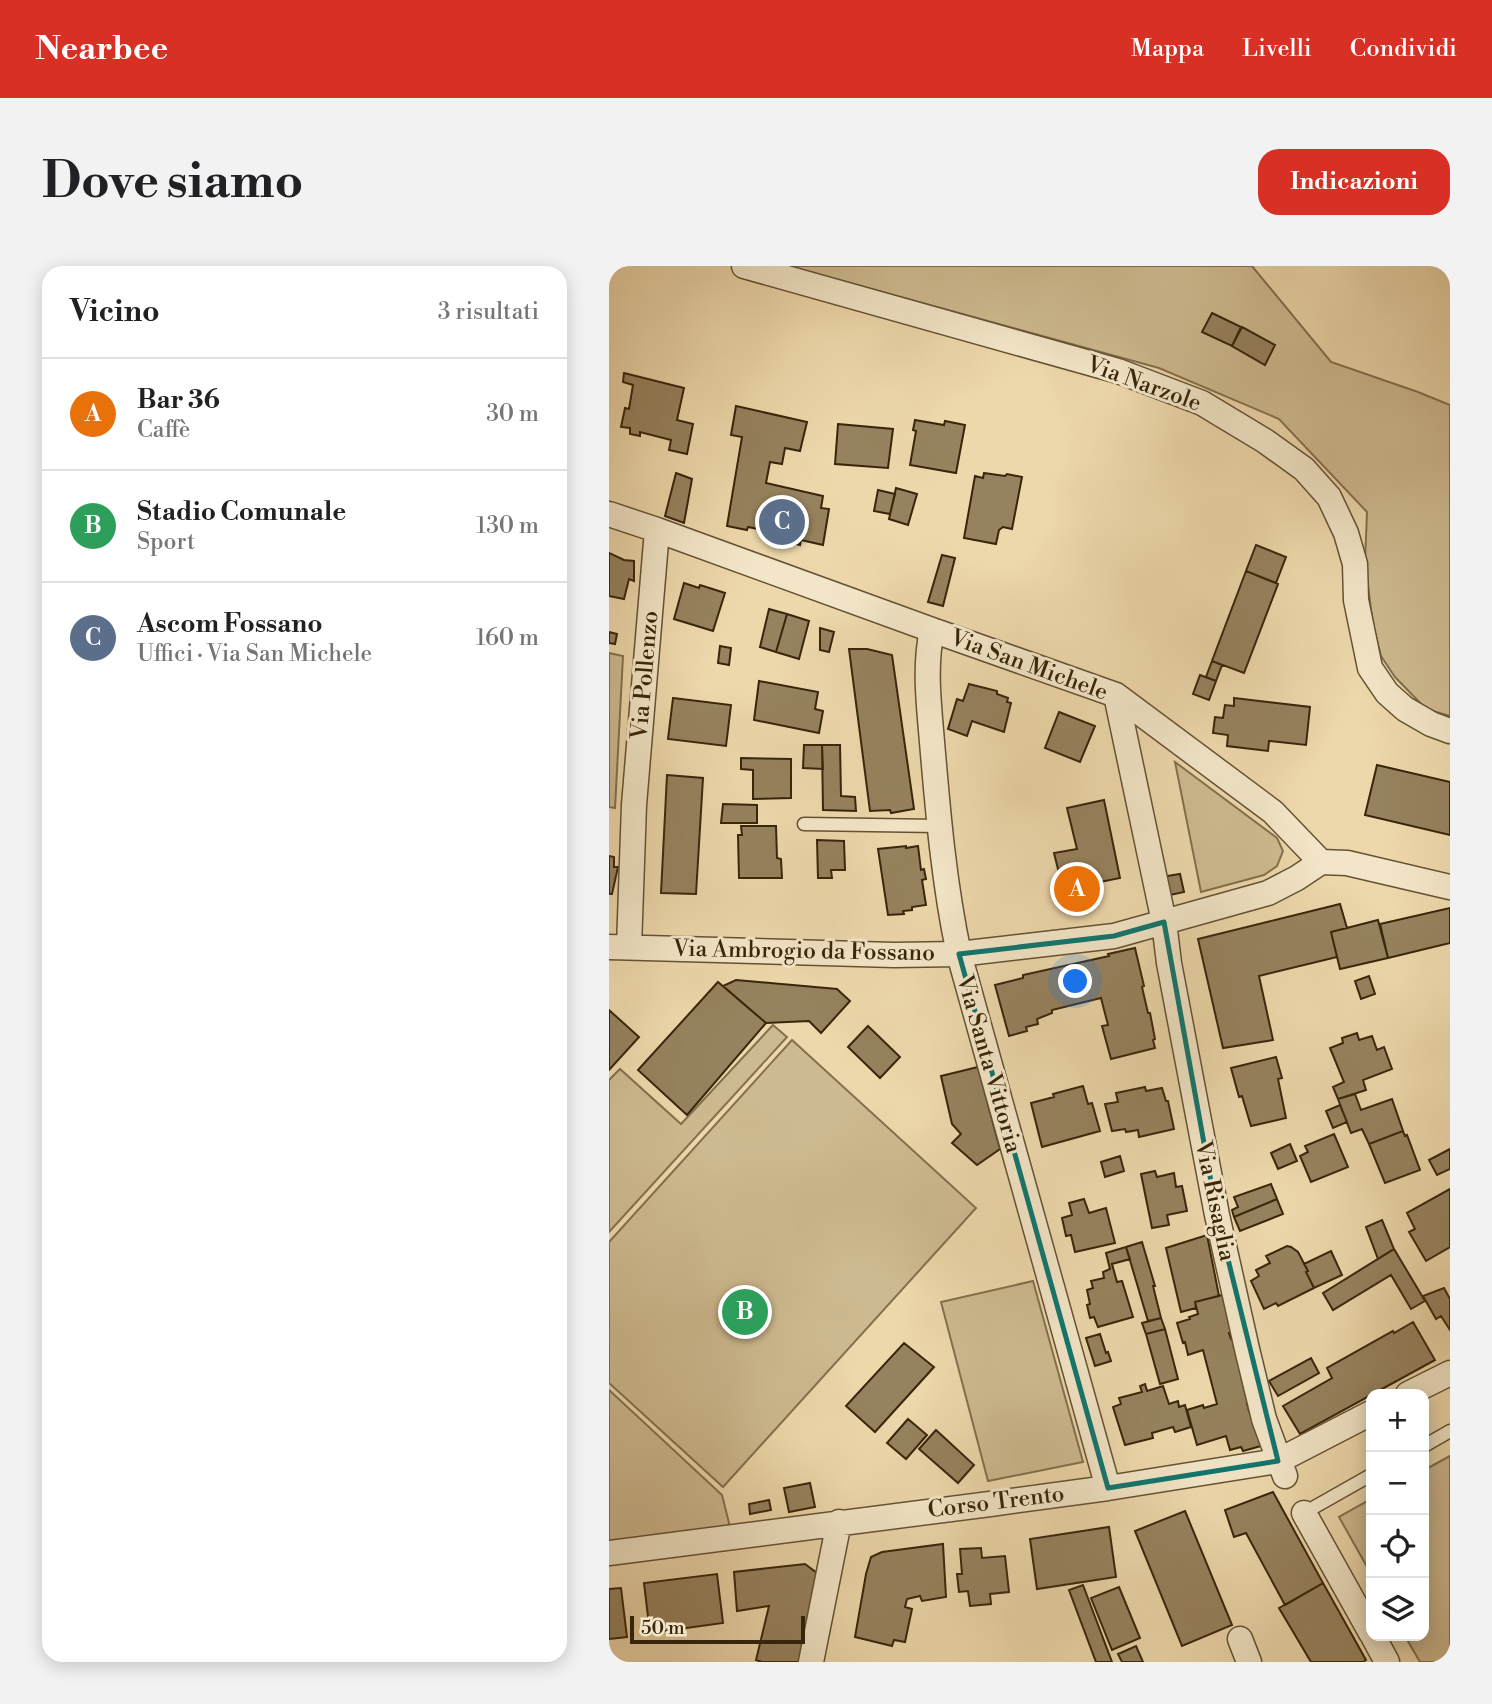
<!DOCTYPE html>
<html lang="it">
<head>
<meta charset="utf-8">
<style>
  body { margin:0; font-family:"Libre Bodoni",serif; background:#f2f2f2; color:#202124 }
  .controls { position:absolute; right:21px; bottom:21px; display:grid; overflow:hidden; border-radius:14px; box-shadow:0 4px 18px #0003 }
  .controls button { width:63px; height:63px; display:grid; place-items:center; padding:0; border:0; border-bottom:2px solid #e0e0e0; background:#fff; color:#202124; font:35px sans-serif }
  .scale { position:absolute; left:21px; bottom:18px; width:175px; box-sizing:border-box; padding-left:7px; border:4px solid #38250b; border-top:0; font-size:19px; line-height:24px; white-space:nowrap; color:#38250b; -webkit-text-stroke:5px #f3e6c8; paint-order:stroke }
  .you { position:absolute; left:467px; top:716px; width:24px; height:24px; margin:-18px; border:5px solid #fff; border-radius:50%; background:#1a73e8; box-shadow:0 0 0 10px #1a73e833 }
  .badge { display:grid; place-items:center; width:46px; height:46px; border-radius:50%; background:#d93025; color:#fff; font-size:23px; font-weight:700 }
  .pin { position:absolute; translate:-50% -50%; border:4px solid #fff; box-shadow:0 2px 7px #0006 }
  .list { margin:0; padding:0; list-style:none }
  h2 { display:flex; justify-content:space-between; align-items:center; height:91px; margin:0; padding:0 28px; font-size:30px }
  h2 small { font-size:23px; font-weight:400; color:#757577 }
  .list li { display:grid; grid-template-columns:46px 1fr auto; gap:21px; align-items:center; box-sizing:border-box; height:112px; padding:0 28px; border-top:2px solid #e0e0e0 }
  .list b { display:block; font-size:26px; white-space:nowrap }
  .list p { margin:0; font-size:23px; white-space:nowrap; color:#757577 }
  .list em { font-size:23px; font-style:normal; color:#757577 }
  .icon { flex:none; width:38px; height:38px; fill:none; stroke:currentColor; stroke-width:2; stroke-linecap:round; stroke-linejoin:round }
  .map { position:relative; flex:none; width:841px; height:1396px; overflow:hidden; border-radius:21px }
  header { display:flex; align-items:center; gap:42px; box-sizing:border-box; height:98px; padding:0 35px; background:#d93025; color:#fff }
  header strong { font-size:33px }
  nav { display:flex; gap:38px; margin-inline-start:auto; font-size:24px }
  .intro { display:flex; align-items:center; justify-content:space-between; box-sizing:border-box; height:168px; padding:0 42px }
  h1 { margin:0; font-size:49px }
  .button { padding:18px 32px; border-radius:21px; background:#d93025; color:#fff; font-size:24px; font-weight:700 }
  main { display:flex; gap:42px; padding:0 42px }
  aside { flex:1; background:#fff; border-radius:21px; box-shadow:0 4px 18px #0003 }
  .map>svg:first-child { display:block }
  .green { fill:#ceba90; stroke:#83704e; stroke-width:2 }
  .building { fill:#96825e; stroke:#38250b; stroke-width:2 }
  .lines { fill:none; stroke-linecap:round; stroke-linejoin:round }
  .lane-casing { stroke:#655233; stroke-width:15 }
  .street-casing { stroke:#655233; stroke-width:27 }
  .lane { stroke:#f3e6c8; stroke-width:12 }
  .street { stroke:#f3e6c8; stroke-width:24 }
  .marked { fill:none; stroke:#0f766e; stroke-width:5; stroke-linejoin:round }
  .labels { text-anchor:middle; dominant-baseline:central; stroke-width:6; stroke-linejoin:round; paint-order:stroke }
  .street-label { font-size:23px; fill:#38250b; stroke:#f3e6c8 }
</style>
</head>
<body>
<header>
<strong>Nearbee</strong>
<nav><a>Mappa</a><a>Livelli</a><a>Condividi</a></nav>
</header>
<div class="intro"><h1>Dove siamo</h1><a class="button">Indicazioni</a></div>
<main>
<aside>
<h2>Vicino<small>3 risultati</small></h2>
<ul class="list">
<li><span class="badge" style="background:#e8710a">A</span><div><b>Bar 36</b><p>Caffè</p></div><em>30 m</em></li>
<li><span class="badge" style="background:#2e9e5b">B</span><div><b>Stadio Comunale</b><p>Sport</p></div><em>130 m</em></li>
<li><span class="badge" style="background:#5c6f8a">C</span><div><b>Ascom Fossano</b><p>Uffici · Via San Michele</p></div><em>160 m</em></li>
</ul>
</aside>
<div class="map">
<svg width="841" height="1396" viewBox="0 0 841 1396">
  <rect width="100%" height="100%" fill="#edd8ab"/>
  <filter id="stains"><feTurbulence type="fractalNoise" baseFrequency=".00286" numOctaves="4"/><feColorMatrix values="0 0 0 0 .2 0 0 0 0 .09 0 0 0 0 .02 0 0 0 .5 -.17"/></filter>
  <radialGradient id="worn" r=".72"><stop offset=".6" stop-color="#630" stop-opacity="0"/><stop offset="1" stop-color="#630" stop-opacity=".3"/></radialGradient>
  <path class="green" d="M 179,0 L 643,0 L 722,96 L 809,126 L 841,139 L 841,450 L 817,443 L 786,411 L 772,390 L 764,359 L 756,296 L 758,246 L 670,153 L 550,102 Z
    M 0,387 L 14,390 L 6,542 L 0,541 Z
    M 566,496 L 668,572 L 674,585 L 668,600 L 655,609 L 592,626 Z
    M 164,759 L 178,771 L 0,966 L 0,814 L 11,803 L 72,858 Z
    M 183,774 L 367,942 L 114,1221 L 0,1117 L 0,976 Z
    M 424,1015 L 474,1196 L 379,1215 L 332,1036 Z
    M 0,1124 L 113,1229 L 121,1261 L 0,1277 Z
    M 841,1190 L 841,1391 L 832,1396 L 811,1396 L 796,1370 L 815,1370 L 815,1204 Z
    M 762,1233 L 762,1308 L 730,1251 Z"/>
  <path class="building" d="M 603,47 L 632,61 L 623,80 L 593,66 Z
    M 633,61 L 666,79 L 656,99 L 623,80 Z
    M 15,107 L 75,122 L 68,154 L 84,158 L 78,188 L 60,184 L 62,174 L 31,166 L 31,170 L 21,168 L 21,162 L 12,161 L 16,142 L 20,143 L 24,119 L 14,116 Z
    M 127,140 L 198,156 L 191,185 L 176,182 L 173,198 L 161,196 L 157,217 L 214,230 L 212,242 L 220,243 L 214,279 L 192,274 L 191,279 L 162,272 L 163,266 L 139,261 L 138,264 L 118,260 L 133,171 L 122,169 Z
    M 306,154 L 335,159 L 336,155 L 356,159 L 347,207 L 301,199 L 307,165 L 304,164 Z
    M 229,158 L 284,163 L 279,202 L 226,198 Z
    M 67,207 L 83,213 L 75,257 L 56,250 Z
    M 375,207 L 396,210 L 398,208 L 413,211 L 403,263 L 394,261 L 390,264 L 387,278 L 355,272 L 366,210 L 374,212 Z
    M 287,222 L 308,228 L 299,259 L 280,253 Z
    M 269,224 L 286,228 L 281,248 L 265,245 Z
    M 647,279 L 677,291 L 667,317 L 637,305 Z
    M 0,287 L 15,294 L 25,295 L 25,315 L 20,313 L 15,333 L 0,330 Z
    M 333,289 L 346,292 L 334,340 L 319,336 Z
    M 637,305 L 669,318 L 635,407 L 603,395 Z
    M 75,317 L 90,322 L 91,319 L 116,327 L 104,365 L 65,353 Z
    M 160,343 L 178,348 L 167,386 L 151,381 Z
    M 178,348 L 200,355 L 190,393 L 167,386 Z
    M 211,362 L 225,366 L 220,386 L 211,384 Z
    M 0,366 L 8,368 L 6,378 L 0,377 Z
    M 111,380 L 122,382 L 120,399 L 109,397 Z
    M 240,383 L 258,383 L 283,389 L 305,543 L 282,547 L 281,544 L 261,545 Z
    M 603,395 L 613,399 L 607,415 L 597,411 Z
    M 591,409 L 607,415 L 600,434 L 584,428 Z
    M 150,415 L 209,426 L 206,443 L 214,445 L 210,467 L 145,454 Z
    M 360,418 L 388,425 L 388,428 L 399,432 L 398,436 L 402,437 L 395,466 L 363,455 L 358,470 L 339,463 L 348,433 L 354,435 Z
    M 64,432 L 122,439 L 117,480 L 59,473 Z
    M 625,432 L 701,441 L 697,479 L 660,475 L 659,485 L 618,480 L 619,469 L 604,467 L 606,451 L 614,452 L 616,439 L 625,440 Z
    M 450,446 L 486,460 L 471,496 L 436,482 Z
    M 195,479 L 213,479 L 214,503 L 194,502 Z
    M 213,479 L 231,479 L 232,530 L 246,531 L 247,545 L 214,544 Z
    M 132,492 L 182,493 L 182,532 L 144,533 L 144,504 L 132,503 Z
    M 768,499 L 841,516 L 841,569 L 756,549 Z
    M 58,509 L 94,512 L 87,628 L 52,627 Z
    M 495,534 L 511,612 L 456,623 L 452,607 L 450,607 L 445,587 L 468,583 L 458,542 Z
    M 114,538 L 148,539 L 148,557 L 112,557 Z
    M 132,560 L 167,560 L 168,592 L 172,593 L 173,612 L 130,612 L 129,569 L 133,569 Z
    M 208,574 L 235,575 L 236,604 L 222,604 L 223,612 L 209,612 Z
    M 297,580 L 297,582 L 309,580 L 312,604 L 315,603 L 317,613 L 313,614 L 317,639 L 303,641 L 303,644 L 294,645 L 295,648 L 279,649 L 269,583 Z
    M 0,590 L 5,591 L 5,601 L 9,601 L 3,628 L 0,628 Z
    M 571,608 L 575,626 L 556,630 L 552,611 Z
    M 731,638 L 738,662 L 722,666 L 728,691 L 650,710 L 664,774 L 614,782 L 589,673 Z
    M 841,642 L 841,677 L 779,692 L 771,658 Z
    M 769,654 L 779,692 L 731,703 L 722,666 Z
    M 526,682 L 535,720 L 533,721 L 539,747 L 541,747 L 546,773 L 544,774 L 546,782 L 502,793 L 493,760 L 499,759 L 492,732 L 443,744 L 443,747 L 428,753 L 429,758 L 417,761 L 418,765 L 400,770 L 386,719 L 414,712 L 414,709 L 500,690 L 499,688 Z
    M 760,710 L 766,728 L 752,733 L 746,715 Z
    M 127,714 L 228,723 L 241,735 L 212,767 L 200,755 L 157,757 L 114,720 Z
    M 109,716 L 157,757 L 78,849 L 29,804 Z
    M 0,744 L 30,771 L 0,804 Z
    M 259,760 L 291,791 L 271,812 L 239,781 Z
    M 748,767 L 750,774 L 763,770 L 768,784 L 775,781 L 783,803 L 754,814 L 757,824 L 729,833 L 724,821 L 735,816 L 721,782 L 734,777 L 733,772 Z
    M 667,791 L 673,812 L 669,813 L 677,852 L 642,860 L 633,830 L 630,831 L 622,802 Z
    M 369,801 L 391,883 L 368,899 L 343,877 L 352,868 L 343,858 L 332,810 Z
    M 474,820 L 479,838 L 483,837 L 491,865 L 433,881 L 422,837 L 445,831 L 444,828 Z
    M 536,821 L 537,825 L 553,822 L 557,835 L 559,835 L 565,863 L 530,871 L 529,864 L 517,866 L 516,863 L 503,865 L 496,838 L 509,836 L 507,827 Z
    M 746,828 L 752,844 L 783,833 L 794,865 L 760,878 L 753,863 L 742,867 L 729,833 Z
    M 731,839 L 738,856 L 724,862 L 717,845 Z
    M 794,865 L 796,870 L 798,869 L 811,904 L 776,917 L 760,878 Z
    M 725,868 L 739,901 L 702,916 L 691,890 L 699,886 L 696,880 Z
    M 681,878 L 688,895 L 669,903 L 662,887 Z
    M 841,883 L 841,903 L 828,909 L 820,894 Z
    M 511,890 L 515,905 L 496,911 L 492,896 Z
    M 546,905 L 548,911 L 565,907 L 567,921 L 573,920 L 578,945 L 558,949 L 560,959 L 543,962 L 532,908 Z
    M 662,918 L 668,933 L 625,951 L 623,944 L 629,941 L 625,931 Z
    M 841,923 L 841,981 L 817,995 L 800,966 L 806,963 L 798,947 Z
    M 475,933 L 480,947 L 497,942 L 506,977 L 466,986 L 462,969 L 457,970 L 453,952 L 463,949 L 460,937 Z
    M 668,933 L 674,948 L 631,965 L 625,951 Z
    M 773,954 L 785,983 L 769,993 L 757,961 Z
    M 598,969 L 610,1030 L 586,1036 L 587,1042 L 572,1046 L 557,982 Z
    M 533,976 L 546,1020 L 544,1020 L 552,1052 L 539,1055 L 517,981 Z
    M 678,980 L 682,981 L 689,986 L 699,1005 L 697,1006 L 705,1022 L 669,1040 L 667,1037 L 655,1043 L 642,1015 L 650,1010 L 647,1004 L 661,997 L 657,990 Z
    M 517,981 L 521,993 L 503,998 L 508,1016 L 513,1015 L 524,1051 L 489,1061 L 485,1051 L 481,1052 L 478,1039 L 481,1038 L 478,1024 L 484,1022 L 482,1015 L 495,1012 L 494,1006 L 501,1003 L 497,987 Z
    M 785,983 L 816,1035 L 802,1043 L 782,1009 L 724,1044 L 714,1027 Z
    M 722,985 L 733,1009 L 705,1022 L 697,1006 L 699,1005 L 695,998 Z
    M 835,1022 L 841,1033 L 841,1064 L 832,1050 L 827,1053 L 814,1030 Z
    M 617,1028 L 626,1066 L 620,1067 L 622,1073 L 627,1071 L 641,1136 L 638,1137 L 640,1145 L 645,1144 L 652,1180 L 634,1185 L 632,1181 L 621,1184 L 617,1170 L 588,1179 L 578,1144 L 594,1139 L 595,1142 L 608,1138 L 594,1084 L 579,1089 L 576,1076 L 574,1077 L 568,1057 L 581,1053 L 580,1051 L 589,1048 L 586,1036 Z
    M 552,1052 L 556,1063 L 537,1068 L 533,1057 Z
    M 804,1056 L 826,1094 L 691,1168 L 674,1140 L 723,1112 L 718,1102 L 784,1065 L 785,1067 Z
    M 556,1063 L 569,1113 L 551,1118 L 537,1068 Z
    M 491,1068 L 497,1087 L 499,1086 L 502,1095 L 486,1100 L 477,1072 Z
    M 295,1077 L 325,1101 L 266,1166 L 237,1140 Z
    M 702,1092 L 710,1107 L 669,1130 L 660,1115 Z
    M 536,1118 L 538,1125 L 554,1120 L 560,1138 L 569,1135 L 570,1141 L 576,1139 L 582,1161 L 566,1166 L 564,1161 L 543,1167 L 544,1172 L 516,1179 L 504,1141 L 512,1138 L 510,1132 L 533,1126 L 531,1120 Z
    M 299,1153 L 318,1169 L 297,1193 L 278,1177 Z
    M 327,1164 L 365,1199 L 349,1217 L 310,1183 Z
    M 201,1217 L 206,1241 L 180,1246 L 175,1222 Z
    M 664,1226 L 714,1317 L 676,1339 L 637,1267 L 625,1271 L 616,1244 Z
    M 160,1234 L 162,1244 L 141,1248 L 140,1238 Z
    M 576,1245 L 623,1359 L 573,1380 L 526,1265 Z
    M 500,1261 L 507,1311 L 428,1323 L 421,1273 Z
    M 334,1278 L 337,1331 L 313,1335 L 311,1330 L 298,1333 L 296,1341 L 303,1343 L 296,1376 L 285,1374 L 283,1380 L 246,1371 L 257,1308 L 262,1291 L 273,1286 Z
    M 372,1282 L 373,1292 L 396,1290 L 400,1326 L 381,1328 L 382,1338 L 361,1340 L 359,1325 L 350,1326 L 348,1308 L 353,1308 L 351,1283 Z
    M 196,1298 L 208,1307 L 194,1396 L 153,1396 L 147,1394 L 160,1340 L 128,1345 L 125,1306 Z
    M 108,1308 L 114,1357 L 41,1367 L 35,1317 Z
    M 714,1317 L 757,1394 L 754,1396 L 702,1396 L 670,1342 Z
    M 474,1319 L 503,1396 L 487,1396 L 460,1324 Z
    M 510,1321 L 531,1372 L 503,1384 L 482,1332 Z
    M 12,1322 L 18,1371 L 0,1373 L 0,1323 Z
    M 527,1380 L 534,1396 L 513,1396 L 509,1388 Z"/>
  <g class="lines">
    <g class="lane-casing">
      <path id="lane" d="M 195,558 L 329,560
        M 815,1180 L 841,1165
        M 695,1247 L 762,1209"/>
    </g>
    <g class="street-casing">
      <path id="street" d="M 135,0 L 509,105 L 593,137 L 656,175 L 695,203 L 720,231 L 737,267 L 746,298 L 747,334 L 761,402 L 778,427 L 796,443 L 822,458 L 841,465
        M 0,248 L 48,264 L 323,364 L 507,429 L 664,546 L 712,596 L 738,597 L 841,621
        M 323,364 C 315,401 320,439 323,476 C 329,547 335,618 350,688 L 499,1222
        M 507,429 L 555,656 L 560,697 L 608,949 L 638,1083 L 655,1153 L 676,1210
        M 0,681 L 285,689 L 350,688 L 505,670 L 659,627 L 688,612 L 712,596
        M 20,681 L 25,539 L 48,264
        M 799,1128 L 841,1107
        M 695,1247 L 762,1367
        M 0,1287 L 381,1238 L 499,1222 L 669,1195 L 762,1147
        M 764,1370 L 778,1396
        M 631,1373 L 640,1396
        M 202,1396 L 230,1256"/>
    </g>
    <use href="#lane" class="lane"/>
    <use href="#street" class="street"/>
  </g>
  <path class="marked" d="M 555,656 L 608,949 L 669,1195 L 499,1222 L 350,688 L 505,670 Z"/>
  <g class="labels">
    <g class="street-label">
      <text transform="translate(535 118) rotate(20)">Via Narzole</text>
      <text transform="translate(420 399) rotate(20)">Via San Michele</text>
      <text transform="translate(36 409) rotate(-85)">Via Pollenzo</text>
      <text transform="translate(195 685) rotate(1)">Via Ambrogio da Fossano</text>
      <text transform="translate(380 798) rotate(74)">Via Santa Vittoria</text>
      <text transform="translate(606 935) rotate(78)">Via Risaglia</text>
      <text transform="translate(387 1236) rotate(-7)">Corso Trento</text>
    </g>
  </g>
  <rect width="100%" height="100%" filter="url(#stains)"/>
  <rect width="100%" height="100%" fill="url(#worn)"/>
</svg>
<div class="controls">
<button>+</button>
<button>−</button>
<button><svg class="icon" aria-label="locate" viewBox="0 0 24 24"><circle cx="12" cy="12" r="6"/><path d="M12 2v4M12 18v4M2 12h4M18 12h4"/></svg></button>
<button><svg class="icon" aria-label="layers" viewBox="0 0 24 24"><path d="M12 4l9 5-9 5-9-5zM3 14l9 5 9-5"/></svg></button>
</div>
<div class="scale">50 m</div>
<div class="you"></div>
<div class="pin badge" style="left:468px;top:623px;background:#e8710a">A</div>
<div class="pin badge" style="left:136px;top:1046px;background:#2e9e5b">B</div>
<div class="pin badge" style="left:173px;top:256px;background:#5c6f8a">C</div>
</div>
</main>
</body>
</html>
